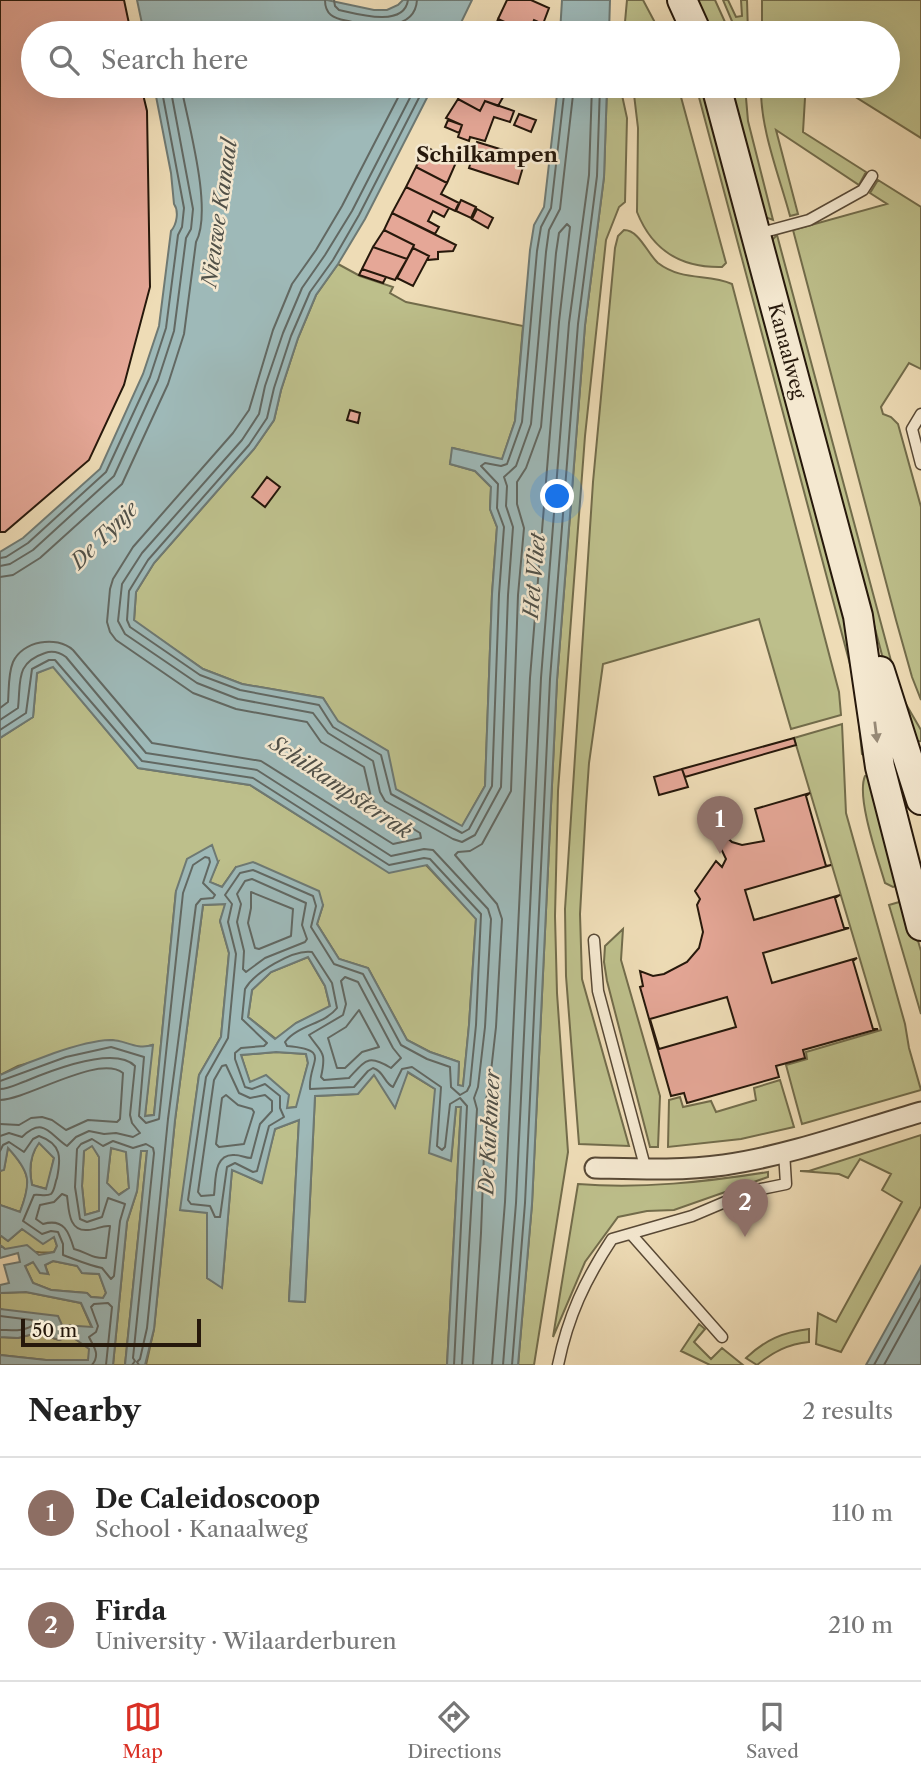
<!DOCTYPE html>
<html lang="en">
<head>
<meta charset="utf-8">
<style>
  body { margin:0; font-family:"Libre Caslon Text",serif; background:#f2f2f2; color:#222 }
  .scale { position:absolute; left:21px; bottom:18px; width:180px; box-sizing:border-box; padding-left:7px; border:4px solid #26180b; border-top:0; font-size:19px; line-height:24px; white-space:nowrap; color:#26180b; -webkit-text-stroke:5px #f4e8d0; paint-order:stroke }
  .you { position:absolute; left:558px; top:497px; width:24px; height:24px; margin:-18px; border:5px solid #fff; border-radius:50%; background:#1a73e8; box-shadow:0 0 0 10px #1a73e833 }
  .badge { display:grid; place-items:center; width:46px; height:46px; border-radius:50%; background:#d93025; color:#fff; font-size:23px; font-weight:700 }
  .pin { position:absolute; translate:-50% -58px; filter:drop-shadow(0 2px 4px #0008) }
  .pin::after { content:''; position:absolute; top:37px; width:24px; height:21px; background:inherit; clip-path:polygon(0 0,100% 0,50% 100%) }
  .list { margin:0; padding:0; list-style:none }
  h2 { display:flex; justify-content:space-between; align-items:center; height:91px; margin:0; padding:0 28px; font-size:30px }
  h2 small { font-size:23px; font-weight:400; color:#767676 }
  .list li { display:grid; grid-template-columns:46px 1fr auto; gap:21px; align-items:center; box-sizing:border-box; height:112px; padding:0 28px; border-top:2px solid #e0e0e0 }
  .list b { display:block; font-size:26px; white-space:nowrap }
  .list p { margin:0; font-size:23px; white-space:nowrap; color:#767676 }
  .list em { font-size:23px; font-style:normal; color:#767676 }
  .icon { flex:none; width:38px; height:38px; fill:none; stroke:currentColor; stroke-width:2; stroke-linecap:round; stroke-linejoin:round }
  .map { position:relative; flex:none; width:921px; height:1365px; overflow:hidden }
  .search { position:absolute; background:#fff; box-shadow:0 7px 28px #0002; left:21px; right:21px; top:21px; height:77px; display:flex; align-items:center; gap:18px; box-sizing:border-box; padding:0 24px; border-radius:38px; color:#767676; font-size:26px }
  .sheet { height:315px; background:#fff }
  nav { display:flex; justify-content:space-around; align-items:center; box-sizing:border-box; height:98px; border-top:2px solid #e0e0e0; background:#fff; font-size:19px; color:#767676 }
  nav a { display:grid; justify-items:center; gap:4px }
  nav .on { color:#d93025 }
  .map>svg:first-child { display:block }
  .green { fill:#bdbf8b; stroke:#726c4b; stroke-width:2 }
  .water { fill:#9eb9b8; stroke:#6e7973; stroke-width:2; fill-rule:evenodd }
  .lines { fill:none; stroke-linecap:round; stroke-linejoin:round }
  .shore { stroke:#626862; stroke-width:2 }
  .building { fill:#e5a797; stroke:#26180b; stroke-width:2; fill-rule:evenodd }
  .lane-casing { stroke:#584936; stroke-width:13 }
  .street-casing { stroke:#584936; stroke-width:23 }
  .secondary-casing { stroke:#26180b; stroke-width:32 }
  .lane { stroke:#f4e8d0; stroke-width:10 }
  .street { stroke:#f4e8d0; stroke-width:19 }
  .secondary { stroke:#f4e8d0; stroke-width:28 }
  .oneway { fill:#978a77 }
  .labels { text-anchor:middle; dominant-baseline:central; stroke-width:5; stroke-linejoin:round; paint-order:stroke }
  .street-label { font-size:19px; fill:#26180b; stroke:#f4e8d0 }
  .neighbourhood-label { font-size:21px; font-weight:bold; fill:#26180b; stroke:#f4e8d0 }
  .water-label { font-size:21px; font-style:italic; fill:#505048; stroke:#f4e8d0 }
</style>
</head>
<body>
<div class="map">
<svg width="921" height="1365" viewBox="0 0 921 1365">
  <rect width="100%" height="100%" fill="#eedcb6"/>
  <filter id="stains"><feTurbulence type="fractalNoise" baseFrequency=".00286" numOctaves="4"/><feColorMatrix values="0 0 0 0 .2 0 0 0 0 .09 0 0 0 0 .02 0 0 0 .5 -.17"/></filter>
  <radialGradient id="worn" r=".72"><stop offset=".6" stop-color="#630" stop-opacity="0"/><stop offset="1" stop-color="#630" stop-opacity=".3"/></radialGradient>
  <path class="green" d="M 627,0 L 643,0 L 660,32 L 624,33 Z
    M 695,0 L 715,0 L 730,33 L 710,33 Z
    M 723,0 L 728,0 L 736,17 L 742,16 L 741,0 L 747,0 L 748,33 L 737,33 Z
    M 762,0 L 921,0 L 921,138 L 838,86 L 888,86 L 888,33 L 762,33 Z
    M 607,86 L 620,86 L 627,118 L 625,202 L 619,207 L 606,240 L 585,436 L 558,791 L 555,916 L 557,993 L 568,1152 L 534,1365 L 518,1365 L 532,1204 L 557,680 L 585,325 L 604,177 Z
    M 633,86 L 678,86 L 726,263 L 722,267 C 681,268 652,250 637,212 L 638,128 Z
    M 696,86 L 703,86 L 851,638 L 864,755 L 862,754 L 855,683 Z
    M 729,86 L 745,86 L 748,121 L 773,220 L 765,217 Z
    M 761,86 L 814,86 L 805,98 L 803,132 L 866,172 L 859,185 L 776,130 L 798,214 L 790,216 C 779,175 760,129 761,86 Z
    M 878,180 L 921,207 L 921,369 L 909,363 L 881,407 L 883,414 L 891,417 L 898,424 L 921,507 L 921,700 L 912,677 L 896,620 L 793,230 L 887,204 L 870,193 Z
    M 624,230 C 639,230 647,253 658,263 C 683,282 708,273 732,284 L 839,692 L 841,715 L 791,729 L 759,619 L 603,664 L 589,763 L 586,806 L 580,914 L 582,979 L 629,1146 L 579,1144 L 566,976 L 565,909 L 593,482 L 615,248 L 618,236 Z
    M 777,235 L 894,672 L 903,699 L 921,730 L 921,741 L 914,742 L 882,655 L 772,240 Z
    M 338,264 L 360,276 L 393,287 L 390,293 L 406,302 L 523,326 L 515,421 L 502,460 L 453,448 L 450,464 L 475,471 L 491,487 L 490,509 L 497,527 L 492,594 L 485,786 L 462,827 L 395,789 L 387,751 L 337,721 L 323,698 L 242,684 L 203,669 L 134,621 L 136,592 L 154,563 L 254,449 L 274,420 L 281,390 L 298,338 L 316,295 Z
    M 53,666 L 138,768 L 250,785 L 323,831 L 426,865 L 476,918 L 469,1025 L 463,1087 L 458,1085 L 459,1062 L 430,1052 L 407,1040 L 368,968 L 339,959 L 317,924 L 323,905 L 236,867 L 222,887 L 209,882 L 218,862 L 176,891 L 154,1115 L 145,1116 L 152,1045 L 140,1049 L 112,1040 L 18,1066 L 0,1075 L 0,738 L 33,717 L 37,673 Z
    M 842,724 L 846,813 L 905,1024 L 909,1048 L 921,1090 L 802,1124 L 786,1065 L 807,1059 L 806,1052 L 881,1030 L 794,738 Z
    M 875,773 L 902,884 L 893,887 L 885,883 C 878,859 856,797 865,776 Z
    M 906,900 L 921,951 L 921,1014 L 889,905 Z
    M 226,904 L 220,921 L 229,953 L 221,1037 L 199,1075 L 181,1210 L 207,1212 L 207,1278 L 222,1287 L 232,1169 L 261,1183 L 275,1129 L 299,1120 L 289,1301 L 305,1302 L 315,1096 L 357,1094 L 374,1074 L 395,1107 L 407,1072 L 435,1089 L 451,1161 L 456,1107 L 461,1106 L 447,1365 L 146,1365 L 154,1329 L 175,1120 L 203,905 Z
    M 623,929 L 621,960 L 660,1096 L 658,1147 L 650,1147 L 607,981 L 604,962 L 605,946 Z
    M 308,957 L 325,986 L 330,1007 L 296,1023 L 276,1039 L 248,1017 L 252,990 L 271,972 Z
    M 276,1052 L 306,1054 L 308,1063 L 297,1107 L 287,1108 L 250,1083 L 241,1055 Z
    M 780,1080 L 794,1127 L 741,1139 L 668,1147 L 669,1100 L 680,1097 L 683,1107 L 711,1101 L 716,1112 L 756,1100 L 754,1088 Z
    M 921,1135 L 921,1206 L 841,1352 L 816,1344 L 818,1313 L 836,1322 L 902,1202 L 882,1190 L 891,1174 L 860,1159 L 848,1178 L 839,1174 L 800,1171 L 809,1171 Z
    M 39,1142 L 54,1158 L 47,1189 L 32,1185 C 29,1170 30,1155 39,1142 Z
    M 93,1145 L 99,1157 L 99,1211 L 85,1215 L 82,1186 L 84,1151 Z
    M 8,1147 C 30,1173 32,1180 20,1212 L 0,1205 L 0,1171 L 4,1169 Z
    M 111,1148 L 126,1151 L 129,1188 L 118,1195 L 107,1183 Z
    M 141,1151 L 147,1151 L 125,1365 L 113,1365 L 127,1222 L 137,1191 Z
    M 768,1172 L 768,1177 L 674,1210 L 647,1211 L 618,1217 L 585,1262 L 553,1337 L 578,1184 C 642,1189 705,1182 768,1172 Z
    M 22,1229 L 32,1235 L 54,1237 L 57,1246 L 54,1252 C 36,1255 22,1248 5,1249 L 0,1245 L 0,1235 L 8,1241 Z
    M 53,1261 L 78,1266 L 82,1273 L 99,1274 L 106,1293 L 103,1298 L 91,1297 L 87,1293 L 51,1290 L 33,1283 L 25,1266 L 33,1262 L 48,1273 L 45,1265 Z
    M 26,1292 L 81,1303 L 92,1328 L 62,1325 L 0,1309 L 0,1293 Z
    M 699,1324 L 705,1329 L 694,1342 L 711,1359 L 722,1348 L 743,1365 L 710,1365 L 681,1351 Z
    M 809,1329 L 809,1342 C 788,1344 773,1352 757,1365 L 746,1358 C 765,1340 783,1332 809,1329 Z
    M 37,1333 L 59,1340 L 71,1336 L 89,1348 L 89,1360 L 46,1360 L 0,1355 L 0,1337 L 18,1338 Z"/>
  <path class="water" d="M 137,0 L 327,0 L 374,10 L 387,10 L 398,5 L 403,0 L 472,0 L 456,33 L 144,33 Z
    M 562,0 L 610,0 L 609,33 L 560,33 Z
    M 154,86 L 433,86 L 365,219 L 338,264 L 316,295 L 298,338 L 281,390 L 274,420 L 254,449 L 154,563 L 136,592 L 134,620 L 203,669 L 242,684 L 323,698 L 338,721 L 388,751 L 396,789 L 462,826 L 485,786 L 492,594 L 497,527 L 490,509 L 491,487 L 475,471 L 450,464 L 452,448 L 502,459 L 515,421 L 530,250 L 534,225 L 544,207 L 558,86 L 607,86 L 604,177 L 585,325 L 557,680 L 532,1204 L 518,1365 L 447,1365 L 461,1107 L 456,1107 L 451,1161 L 429,1153 L 435,1089 L 408,1072 L 395,1108 L 374,1075 L 358,1094 L 315,1096 L 305,1302 L 289,1301 L 299,1120 L 275,1129 L 262,1183 L 232,1170 L 222,1288 L 207,1278 L 207,1213 L 180,1210 L 199,1075 L 221,1037 L 229,953 L 220,921 L 225,904 L 203,905 L 175,1120 L 154,1329 L 145,1365 L 125,1365 L 147,1151 L 141,1151 L 137,1191 L 127,1222 L 113,1365 L 0,1365 L 0,1355 L 46,1360 L 88,1360 L 89,1349 L 71,1336 L 59,1340 L 37,1333 L 18,1338 L 0,1337 L 0,1309 L 58,1316 L 62,1325 L 92,1327 L 81,1303 L 26,1292 L 0,1293 L 0,1285 L 9,1283 L 4,1265 L 20,1262 L 18,1253 L 0,1258 L 0,1245 L 5,1249 L 27,1245 L 39,1255 L 54,1252 L 57,1246 L 54,1237 L 43,1244 L 22,1229 L 8,1241 L 0,1235 L 0,1205 L 20,1212 C 32,1181 30,1172 8,1148 L 4,1170 L 0,1171 L 0,1075 C 28,1062 80,1041 110,1040 C 127,1040 134,1050 153,1045 L 145,1116 L 154,1115 L 176,891 L 187,859 L 212,845 L 218,862 L 210,882 L 222,887 L 236,867 L 253,862 L 319,891 L 323,905 L 317,924 L 339,959 L 368,968 L 407,1040 L 430,1052 L 459,1062 L 458,1085 L 463,1086 L 469,1025 L 476,919 L 427,865 L 389,873 L 250,785 L 138,768 L 53,667 L 37,673 L 33,717 L 0,738 L 0,552 L 23,538 L 100,469 L 143,374 L 159,326 L 171,231 C 177,224 179,211 174,204 L 171,173 ZM 308,957 L 325,986 L 330,1006 L 296,1023 L 275,1039 L 248,1017 L 252,990 L 271,972 ZM 276,1052 L 306,1054 L 308,1063 L 296,1107 L 287,1108 L 289,1095 L 266,1075 L 250,1082 L 241,1055 ZM 39,1143 L 54,1158 L 46,1189 L 32,1185 C 29,1171 30,1155 39,1143 ZM 92,1146 L 99,1157 L 99,1211 L 85,1215 L 82,1186 L 84,1151 ZM 111,1148 L 126,1152 L 129,1188 L 119,1195 L 107,1183 ZM 53,1261 L 77,1266 L 82,1273 L 99,1274 L 106,1293 L 103,1298 L 91,1297 L 87,1293 L 51,1290 L 33,1283 L 25,1266 L 33,1262 L 40,1273 L 48,1274 L 45,1265 Z
    M 921,1266 L 921,1365 L 866,1365 Z"/>
  <g class="lines">
    <path class="shore" d="M 325,0 C 325,6 326,11 331,15 C 337,20 345,20 352,22 C 373,26 415,32 417,0
      M 334,0 L 335,6 L 339,10 C 357,14 404,28 408,0
      M 416,86 L 352,211 L 325,255 L 302,288 L 283,333 L 265,386 L 259,414 L 242,440 L 142,553 L 122,584 L 118,621 L 125,634 L 197,683 L 238,699 L 313,713 L 328,733 L 373,761 L 380,792 L 385,801 L 453,839 L 462,842 L 475,835 L 501,787 L 508,595 L 513,527 L 506,506 L 507,486 L 504,477 L 516,466 L 531,424 L 546,252 L 549,230 L 560,209 L 574,86
      M 425,86 L 359,215 L 333,260 L 310,292 L 291,336 L 274,388 L 267,418 L 249,445 L 148,560 L 129,591 L 127,620 L 130,627 L 200,675 L 240,690 L 319,705 L 333,727 L 381,755 L 391,794 L 462,833 L 469,829 L 492,786 L 499,594 L 504,527 L 497,508 L 498,484 L 481,466 L 485,463 L 501,466 L 507,464 L 522,422 L 537,251 L 541,227 L 551,208 L 565,86
      M 0,558 L 6,557 L 28,543 L 106,472 L 150,377 L 166,328 L 178,235 L 182,227 L 184,208 L 161,86
      M 0,566 L 10,564 L 33,550 L 114,476 L 158,380 L 174,331 L 186,238 L 191,229 L 193,209 L 170,86
      M 0,577 L 13,575 L 40,558 L 122,484 L 168,384 L 184,334 L 196,242 C 213,210 188,123 181,86
      M 0,708 L 8,702 C 9,690 8,674 13,662 C 23,641 56,635 73,650 L 152,743 L 261,761 L 393,844 L 421,838 L 420,833 L 376,806 L 371,797 L 364,767 L 321,742 L 307,722 L 236,709 L 193,693 L 116,640 L 110,632 L 107,622 L 110,589 L 113,579 L 133,547 L 233,433 L 249,410 L 273,330 L 292,284 L 316,250 L 342,206 L 404,86
      M 0,720 L 18,708 C 21,681 15,663 45,653 C 53,650 59,652 66,657 L 146,753 L 257,770 L 391,856 L 424,849 L 433,850 L 488,909 L 491,919 L 485,1027 L 478,1087 L 474,1098 L 477,1109 L 462,1365
      M 0,730 L 26,713 L 32,669 L 49,660 L 55,660 L 142,761 L 253,778 L 389,865 L 424,858 L 430,859 L 481,914 L 476,1025 L 470,1085 L 467,1091 L 460,1095 L 451,1087 L 450,1067 L 427,1059 L 401,1045 L 363,974 L 334,964 L 311,927 L 316,906 L 313,896 L 253,870 L 240,873 L 225,895 L 232,904 L 228,922 L 236,954 L 228,1038 L 206,1077 L 188,1200 L 191,1204 L 210,1206 L 215,1217 L 220,1217 L 227,1167 L 235,1163 L 253,1172 L 257,1171 L 269,1126 L 284,1117 L 280,1108 L 280,1096 L 265,1084 L 252,1089 L 245,1087 L 235,1059 L 235,1053 L 241,1048 L 264,1046 L 267,1043 L 242,1019 L 245,989 C 254,973 293,949 312,952 L 332,983 L 337,1008 C 325,1024 298,1025 285,1042 L 287,1046 C 333,1050 308,1061 310,1089 L 354,1087 L 368,1071 L 373,1068 C 384,1071 384,1083 393,1087 L 402,1069 L 412,1067 L 441,1087 L 437,1146 L 442,1150 L 445,1147 L 450,1104 L 460,1098 L 467,1106 L 454,1365
      M 252,879 L 306,903 L 302,925 L 307,939 L 305,942 L 265,958 L 246,972 L 243,969 L 244,951 L 237,922 L 241,904 L 237,894 L 245,881 Z
      M 251,892 L 293,909 L 291,936 L 259,949 L 255,948 L 248,923 L 251,908 Z
      M 345,977 L 358,982 L 393,1048 L 401,1058 L 391,1068 C 368,1054 366,1060 349,1078 L 324,1080 L 321,1077 C 327,1050 321,1053 309,1035 L 343,1015 L 346,1004 L 341,981 Z
      M 359,1010 L 379,1047 L 362,1052 L 345,1068 L 337,1068 L 328,1038 L 346,1027 Z
      M 226,1065 L 239,1093 L 250,1098 L 265,1095 L 272,1101 L 272,1111 L 260,1124 L 251,1158 C 245,1158 241,1155 235,1155 C 213,1153 216,1181 214,1195 L 201,1196 L 198,1192 L 214,1080 L 222,1066 Z
      M 0,1081 L 66,1057 L 111,1047 L 144,1057 L 139,1116 L 146,1123 L 159,1119 L 183,893 L 193,865 L 205,857 L 209,858 L 210,862 L 203,883 L 215,895 L 213,898 L 201,899 L 196,905 L 168,1119 L 147,1328 L 140,1359 L 137,1362 L 139,1365
      M 0,1089 C 9,1089 17,1084 26,1081 C 50,1071 114,1045 135,1066 L 130,1115 L 132,1123 L 140,1133 L 133,1137 L 116,1133 L 104,1134 L 89,1131 L 76,1137 L 67,1146 C 49,1134 44,1116 22,1137 L 9,1133 L 0,1136
      M 226,1095 L 238,1105 L 252,1109 L 254,1112 L 244,1144 L 219,1147 L 216,1144 L 222,1098 Z
      M 0,1100 C 29,1099 98,1054 123,1073 L 120,1119 L 117,1122 L 88,1120 L 66,1130 L 52,1120 L 42,1117 L 31,1118 L 19,1125 L 0,1124
      M 0,1151 L 3,1145 L 9,1142 L 24,1152 L 33,1139 L 39,1136 C 62,1144 61,1158 57,1178 C 55,1182 55,1190 51,1194 C 46,1197 39,1194 34,1195 L 23,1221 L 42,1234 L 51,1231 L 58,1232 L 63,1244 L 63,1255 C 77,1260 88,1265 102,1268 L 111,1279 L 114,1276 L 120,1221 L 125,1204 L 108,1198 L 102,1217 L 87,1222 L 80,1219 L 75,1187 L 77,1149 L 81,1144 L 92,1139 L 103,1146 L 113,1141 L 133,1148 L 146,1144 L 153,1148 L 154,1153 L 133,1358 L 135,1361 L 132,1365
      M 62,1194 L 67,1196 C 69,1209 68,1232 88,1230 C 96,1230 102,1225 110,1226 L 106,1258 C 92,1259 87,1252 74,1249 C 69,1232 64,1218 43,1224 L 36,1219 L 40,1205 L 54,1202 Z
      M 0,1316 L 32,1320 L 34,1324 C 26,1332 12,1330 0,1330
      M 92,1365 C 101,1354 93,1346 89,1337 L 96,1332 L 98,1326 L 91,1307 L 94,1304 L 108,1303 L 112,1307 L 106,1365
      M 473,1365 L 481,1233 L 486,1099 L 489,1089 L 496,1027 L 502,919 L 497,904 L 455,855 L 458,852 L 470,851 L 482,844 L 511,791 L 518,595 L 524,528 L 517,504 L 517,482 L 526,468 L 541,427 L 556,253 L 559,233 L 567,224 L 570,227 L 559,322 L 530,678 L 505,1202 L 492,1365
      M 503,1365 L 516,1203 L 541,678 L 569,323 L 589,175 L 592,86
      M 512,1365 L 525,1203 L 550,679 L 578,324 L 597,176 L 600,86
      M 874,1365 L 921,1280
      M 884,1365 L 921,1298"/>
  </g>
  <path class="building" d="M 0,0 L 124,0 L 131,33 L 33,33 L 33,86 L 141,86 L 147,111 L 150,287 L 124,385 L 89,460 L 5,532 L 0,532 Z
    M 507,0 L 531,0 L 549,8 L 543,24 L 534,20 L 529,33 L 498,19 Z
    M 498,19 L 529,33 L 493,33 Z
    M 466,86 L 481,86 L 500,97 L 504,91 L 506,92 L 498,106 L 485,101 L 480,111 L 458,99 Z
    M 481,86 L 516,86 L 514,89 L 510,87 L 500,97 Z
    M 458,99 L 480,111 L 485,101 L 514,111 L 510,122 L 494,117 L 485,141 L 470,137 L 469,141 L 458,137 L 462,125 L 446,118 Z
    M 519,114 L 536,120 L 531,132 L 514,125 Z
    M 448,120 L 462,125 L 459,133 L 445,127 Z
    M 477,142 L 526,157 L 518,184 L 469,168 Z
    M 427,147 L 446,158 L 449,153 L 458,158 L 447,183 L 416,167 Z
    M 416,167 L 447,183 L 441,194 L 459,203 L 455,211 L 406,187 Z
    M 406,187 L 449,208 L 444,217 L 433,211 L 428,221 L 439,227 L 435,234 L 392,213 Z
    M 461,200 L 476,207 L 471,218 L 456,211 Z
    M 477,209 L 493,218 L 488,228 L 472,219 Z
    M 392,213 L 456,245 L 453,251 L 438,252 L 438,259 L 427,260 L 429,256 L 413,248 L 414,245 L 384,230 Z
    M 384,230 L 414,245 L 407,259 L 373,247 Z
    M 373,247 L 407,259 L 395,280 L 362,269 Z
    M 413,248 L 429,256 L 413,286 L 397,278 Z
    M 362,269 L 386,277 L 383,283 L 359,275 Z
    M 350,410 L 360,413 L 358,423 L 347,420 Z
    M 267,477 L 280,487 L 265,507 L 252,497 Z
    M 794,738 L 796,745 L 685,777 L 682,769 Z
    M 682,769 L 688,787 L 659,795 L 654,777 Z
    M 810,793 L 806,796 L 826,866 L 831,865 L 745,890 L 754,920 L 840,895 L 835,898 L 844,928 L 849,928 L 763,953 L 772,983 L 857,958 L 853,961 L 873,1029 L 878,1029 L 803,1050 L 805,1058 L 776,1066 L 779,1077 L 687,1103 L 684,1093 L 671,1096 L 640,987 L 643,986 L 640,971 L 653,976 L 664,974 L 687,962 L 699,948 L 703,932 L 697,905 L 700,899 L 695,891 L 716,861 L 722,867 L 726,859 L 715,836 L 722,833 L 732,842 L 742,845 L 764,841 L 755,809 ZM 727,997 L 736,1027 L 659,1049 L 650,1019 Z"/>
  <g class="lines">
    <g class="lane-casing">
      <path id="lane" d="M 757,234 L 809,220 L 863,190 L 872,176
        M 921,414 L 912,429 L 921,464
        M 594,940 L 598,991 L 646,1170
        M 631,1234 L 722,1337
        M 558,1365 C 568,1316 585,1280 612,1239 L 692,1216 L 751,1191 L 786,1184 L 784,1152"/>
    </g>
    <g class="street-casing">
      <path id="street" d="M 595,1168 C 638,1169 681,1171 724,1165 C 791,1155 856,1131 921,1112"/>
    </g>
    <g class="secondary-casing">
      <path id="secondary" d="M 682,0 L 697,33
        M 716,86 L 858,616 L 880,767 L 921,926
        M 880,671 L 921,800"/>
    </g>
    <use href="#lane" class="lane"/>
    <use href="#street" class="street"/>
    <use href="#secondary" class="secondary"/>
  </g>
  <defs><path id="oneway-solid" d="M-6-.8H1V-3.2L6.5 0L1 3.2V.8H-6Z" transform="scale(1.75)"/></defs>
  <use class="oneway" href="#oneway-solid" transform="translate(876 732) rotate(83)"/>
  <g class="labels">
    <g class="street-label">
      <text transform="translate(787 351) rotate(75)">Kanaalweg</text>
    </g>
    <g class="neighbourhood-label">
      <text x="487" y="154">Schilkampen</text>
    </g>
    <g class="water-label">
      <text transform="translate(219 213) rotate(-82)">Nieuwe Kanaal</text>
      <text transform="translate(104 535) rotate(-45)">De Tynje</text>
      <text transform="translate(534 576) rotate(-85)">Het Vliet</text>
      <text transform="translate(341 787) rotate(34)">Schilkampsterrak</text>
      <text transform="translate(489 1132) rotate(-87)">De Kurkmeer</text>
    </g>
  </g>
  <rect width="100%" height="100%" filter="url(#stains)"/>
  <rect width="100%" height="100%" fill="url(#worn)"/>
</svg>
<div class="scale">50 m</div>
<div class="you"></div>
<div class="pin badge" style="left:720px;top:854px;background:#8d6e63">1</div>
<div class="pin badge" style="left:745px;top:1237px;background:#8d6e63">2</div>
<div class="search"><svg class="icon" aria-label="search" viewBox="0 0 24 24"><circle cx="10" cy="10" r="6"/><path d="M15 15l6 6"/></svg>Search here</div>
</div>
<section class="sheet">
<h2>Nearby<small>2 results</small></h2>
<ul class="list">
<li><span class="badge" style="background:#8d6e63">1</span><div><b>De Caleidoscoop</b><p>School · Kanaalweg</p></div><em>110 m</em></li>
<li><span class="badge" style="background:#8d6e63">2</span><div><b>Firda</b><p>University · Wilaarderburen</p></div><em>210 m</em></li>
</ul>
</section>
<nav>
<a class="on"><svg class="icon" aria-label="map" viewBox="0 0 24 24"><path d="M3 6l6-2 6 2 6-2v14l-6 2-6-2-6 2zM9 4v14M15 6v14"/></svg>Map</a>
<a><svg class="icon" aria-label="directions" viewBox="0 0 24 24"><path d="M12 3l9 9-9 9-9-9zM9 14v-3h6M13 9l2 2-2 2"/></svg>Directions</a>
<a><svg class="icon" aria-label="saved" viewBox="0 0 24 24"><path d="M7 4h10v16l-5-4-5 4z"/></svg>Saved</a>
</nav>
</body>
</html>
